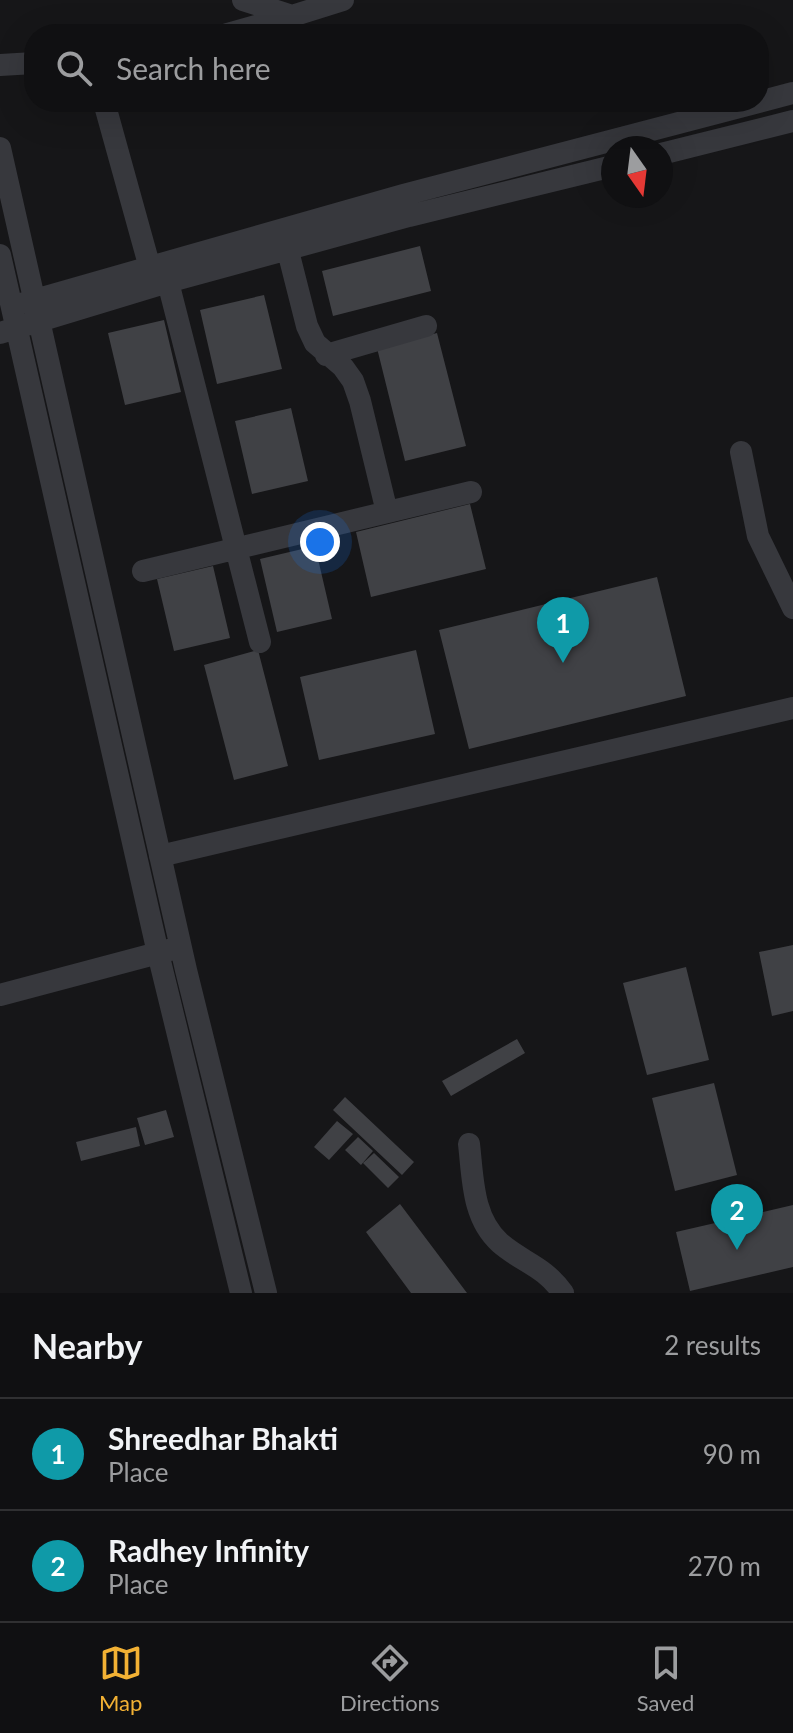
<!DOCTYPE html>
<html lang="en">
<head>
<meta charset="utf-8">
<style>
  body { margin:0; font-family:Lato,sans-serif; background:#1e1e20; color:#f1f3f6 }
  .compass { position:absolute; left:601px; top:136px; width:72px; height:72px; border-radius:50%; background:#101012; box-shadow:0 8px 32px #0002; rotate:166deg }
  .you { position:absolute; left:320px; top:542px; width:28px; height:28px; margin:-20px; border:6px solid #fff; border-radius:50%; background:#1a73e8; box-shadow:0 0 0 12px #1a73e833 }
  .badge { display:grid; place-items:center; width:52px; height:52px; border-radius:50%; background:#f2b134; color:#fff; font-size:26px; font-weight:700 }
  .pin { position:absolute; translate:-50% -66px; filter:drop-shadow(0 2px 4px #0008) }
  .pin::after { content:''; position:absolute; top:42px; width:28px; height:24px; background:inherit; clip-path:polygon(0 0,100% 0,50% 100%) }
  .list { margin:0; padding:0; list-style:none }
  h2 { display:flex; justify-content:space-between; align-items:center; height:104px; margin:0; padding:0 32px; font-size:34px }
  h2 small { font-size:26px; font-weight:400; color:#9c9d9f }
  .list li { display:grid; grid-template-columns:52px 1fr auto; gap:24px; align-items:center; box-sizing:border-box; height:112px; padding:0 32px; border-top:2px solid #303032 }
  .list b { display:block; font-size:30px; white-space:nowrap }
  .list p { margin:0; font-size:26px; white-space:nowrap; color:#9c9d9f }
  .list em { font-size:26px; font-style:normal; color:#9c9d9f }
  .icon { flex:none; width:44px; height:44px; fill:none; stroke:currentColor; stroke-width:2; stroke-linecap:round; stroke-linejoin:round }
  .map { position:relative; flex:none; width:793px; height:1293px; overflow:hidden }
  .search { position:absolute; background:#101012; box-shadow:0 8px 32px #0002; left:24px; right:24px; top:24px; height:88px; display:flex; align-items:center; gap:20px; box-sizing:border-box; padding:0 28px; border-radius:32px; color:#9c9d9f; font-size:30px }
  .sheet { height:328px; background:#101012 }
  nav { display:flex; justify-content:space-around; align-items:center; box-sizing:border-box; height:112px; border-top:2px solid #303032; background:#101012; font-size:22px; color:#9c9d9f }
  nav a { display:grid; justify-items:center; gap:4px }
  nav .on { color:#f2b134 }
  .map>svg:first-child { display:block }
  .building { fill:#404145 }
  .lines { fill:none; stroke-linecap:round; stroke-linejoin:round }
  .minor { stroke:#37383d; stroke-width:22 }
</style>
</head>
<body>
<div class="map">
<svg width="793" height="1293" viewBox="0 0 793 1293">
  <rect width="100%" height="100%" fill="#161618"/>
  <path class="building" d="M 420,246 L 431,291 L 333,316 L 322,271 Z
    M 264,295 L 282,369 L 217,384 L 200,310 Z
    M 164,320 L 181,392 L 125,405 L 108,333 Z
    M 437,333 L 466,446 L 405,461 L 377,348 Z
    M 291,408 L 308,481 L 252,494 L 235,421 Z
    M 470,504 L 486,569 L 371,597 L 356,532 Z
    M 315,546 L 332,619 L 277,632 L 260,559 Z
    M 213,566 L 230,638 L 174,651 L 157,579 Z
    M 657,577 L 686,696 L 469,749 L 439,630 Z
    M 258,650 L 288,766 L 234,780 L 204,665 Z
    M 416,650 L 435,734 L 319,760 L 300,677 Z
    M 793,945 L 793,1011 L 772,1016 L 759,952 Z
    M 686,967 L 709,1060 L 647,1075 L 623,983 Z
    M 517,1039 L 525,1053 L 451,1096 L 442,1081 Z
    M 714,1083 L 737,1175 L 675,1191 L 652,1098 Z
    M 345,1097 L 414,1162 L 402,1175 L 333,1110 Z
    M 166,1110 L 174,1137 L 145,1145 L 137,1118 Z
    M 337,1121 L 353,1134 L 329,1160 L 314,1147 Z
    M 136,1127 L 140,1146 L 81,1161 L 76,1142 Z
    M 358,1137 L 373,1151 L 361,1165 L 345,1150 Z
    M 374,1153 L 399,1177 L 388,1188 L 363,1163 Z
    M 400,1204 L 467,1293 L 411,1293 L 366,1232 Z
    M 793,1205 L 793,1267 L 690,1291 L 676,1232 Z"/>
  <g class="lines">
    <path class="minor" d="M 243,0 L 292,16 L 343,0
      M 227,34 L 292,16
      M 0,65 L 34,63
      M 104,102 L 150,268
      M 0,148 L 186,970 L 266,1293
      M 661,154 L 793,121
      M 288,251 L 307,326 L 315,343 L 343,367 L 353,381 L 360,401 L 387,512
      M 0,255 L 158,953 L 241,1293
      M 168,282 L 260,642
      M 24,303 L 403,195 L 793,93
      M 0,333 L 168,282 L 409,216 L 613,166
      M 326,355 L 426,326
      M 741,452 L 758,536 L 793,608
      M 143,571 L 471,492
      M 160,856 L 793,708
      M 0,995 L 173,949
      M 469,1144 C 473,1178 472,1218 500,1243 C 523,1263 543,1265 563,1293"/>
  </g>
</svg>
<svg class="compass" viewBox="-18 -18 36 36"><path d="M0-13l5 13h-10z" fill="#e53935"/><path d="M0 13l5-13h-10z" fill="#9c9d9f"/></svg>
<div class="you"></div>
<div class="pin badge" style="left:563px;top:663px;background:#0f9aa8">1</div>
<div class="pin badge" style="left:737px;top:1250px;background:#0f9aa8">2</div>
<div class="search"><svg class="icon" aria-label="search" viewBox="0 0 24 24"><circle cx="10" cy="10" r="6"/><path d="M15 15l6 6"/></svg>Search here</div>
</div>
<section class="sheet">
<h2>Nearby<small>2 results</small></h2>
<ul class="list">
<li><span class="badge" style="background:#0f9aa8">1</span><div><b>Shreedhar Bhakti</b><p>Place</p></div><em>90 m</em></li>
<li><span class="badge" style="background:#0f9aa8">2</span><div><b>Radhey Infinity</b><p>Place</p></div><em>270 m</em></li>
</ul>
</section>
<nav>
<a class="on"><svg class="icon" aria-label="map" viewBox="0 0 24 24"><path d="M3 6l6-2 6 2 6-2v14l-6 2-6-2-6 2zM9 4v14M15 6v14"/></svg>Map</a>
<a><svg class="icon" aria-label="directions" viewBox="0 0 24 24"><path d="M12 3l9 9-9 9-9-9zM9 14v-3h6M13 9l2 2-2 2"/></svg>Directions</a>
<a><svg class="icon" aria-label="saved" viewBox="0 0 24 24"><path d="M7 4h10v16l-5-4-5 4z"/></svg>Saved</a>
</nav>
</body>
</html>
